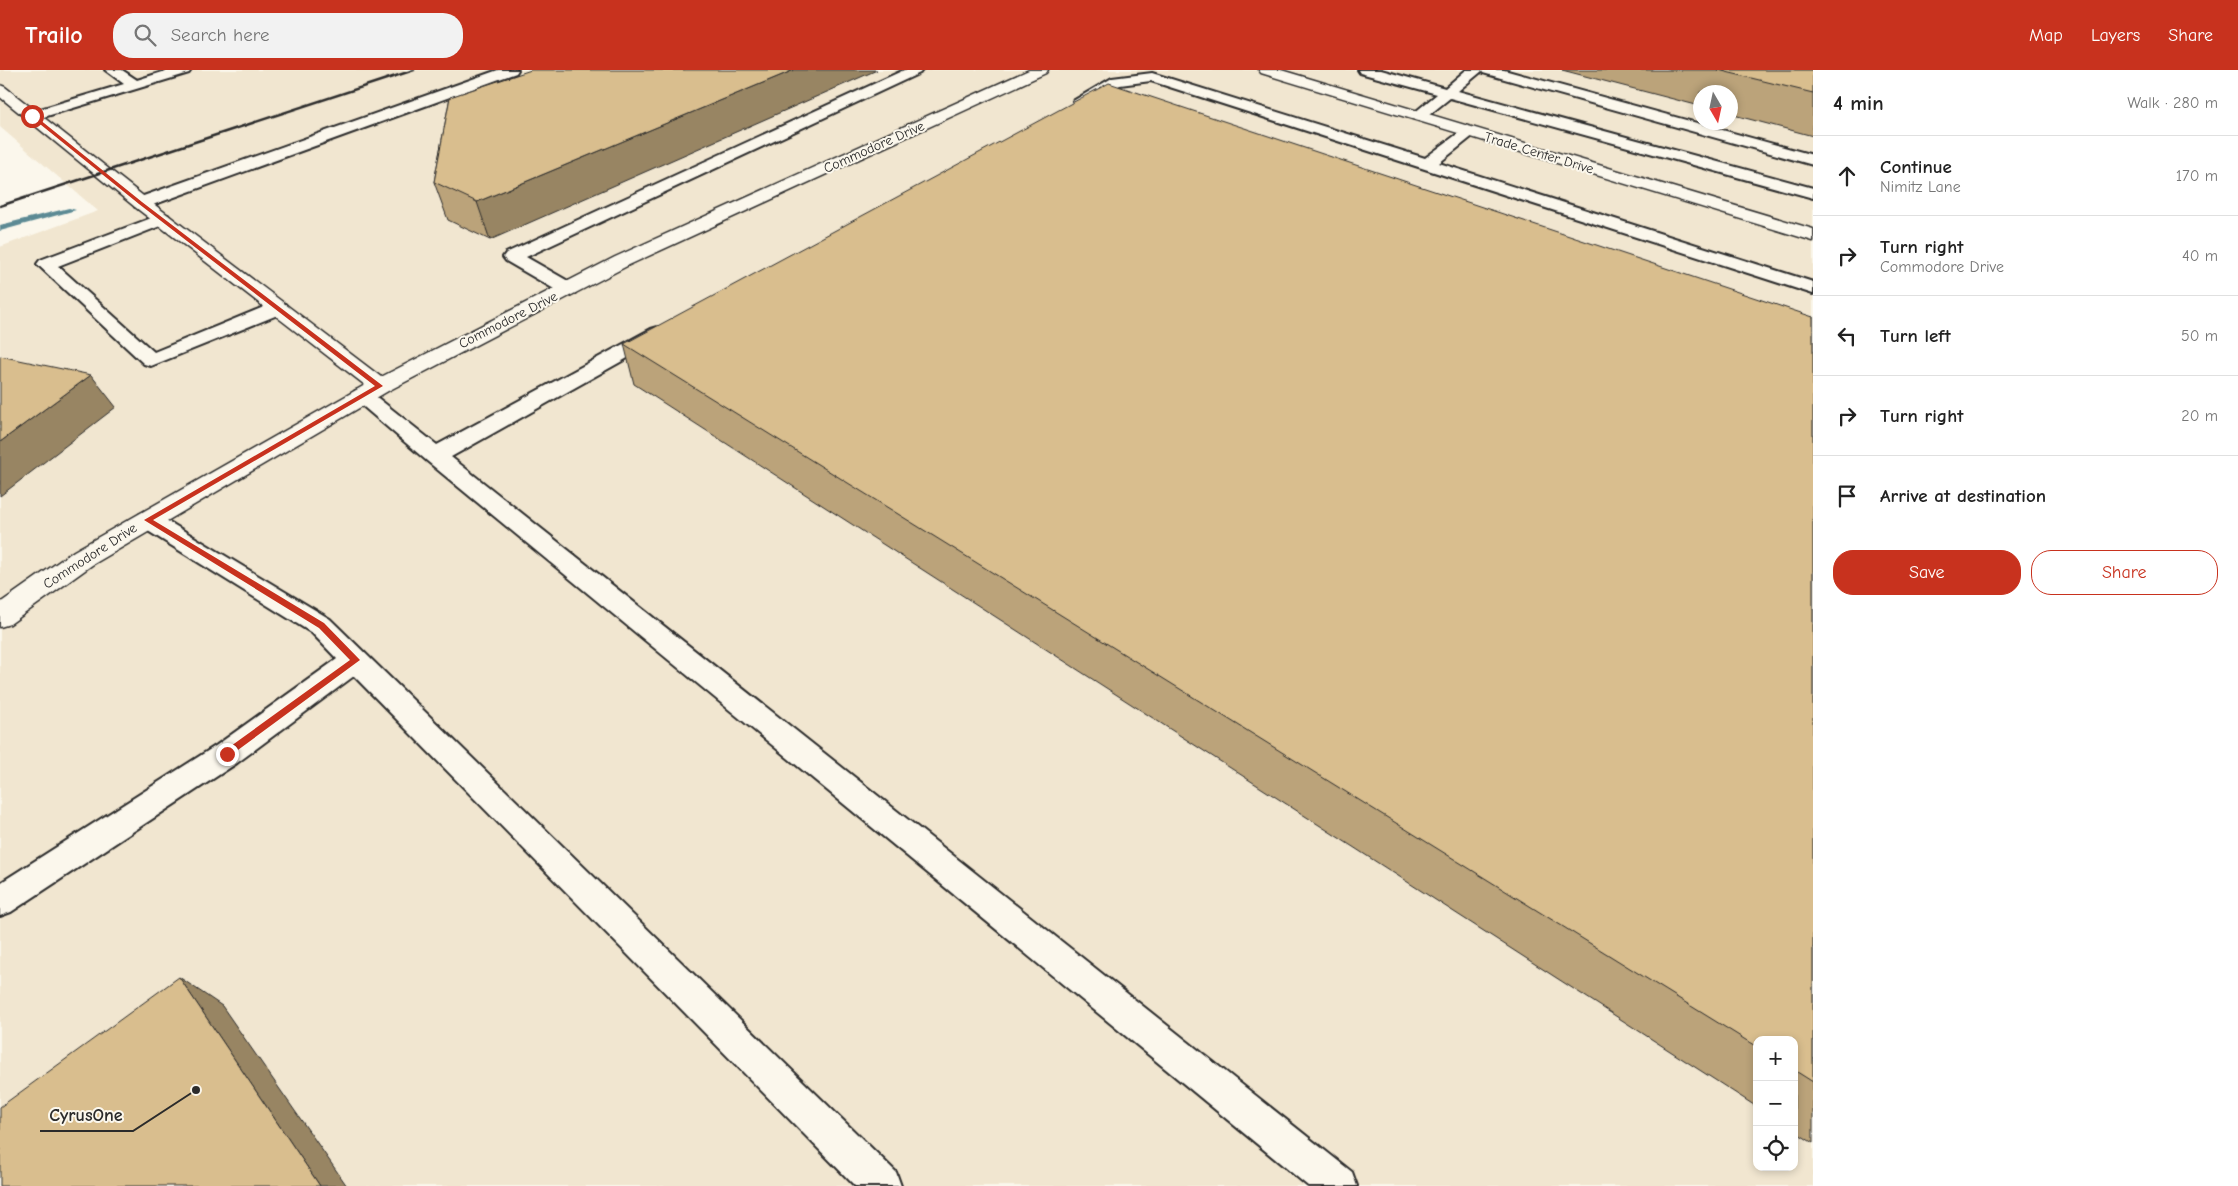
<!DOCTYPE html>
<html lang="en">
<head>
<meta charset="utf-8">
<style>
  body { margin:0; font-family:"Comic Neue",sans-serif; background:#f2f2f2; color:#222 }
  .controls { position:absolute; right:15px; bottom:15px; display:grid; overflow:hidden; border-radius:10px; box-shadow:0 2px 8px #0003 }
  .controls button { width:45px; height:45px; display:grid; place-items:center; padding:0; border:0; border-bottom:1px solid #e0e0e0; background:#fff; color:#222; font:25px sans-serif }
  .compass { position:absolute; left:1693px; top:15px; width:45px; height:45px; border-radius:50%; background:#fff; box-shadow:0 2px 8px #0003; rotate:171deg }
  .stop { position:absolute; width:15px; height:15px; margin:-11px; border:4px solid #c8321e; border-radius:50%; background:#fff }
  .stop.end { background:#c8321e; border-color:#fff; box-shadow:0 1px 5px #0008 }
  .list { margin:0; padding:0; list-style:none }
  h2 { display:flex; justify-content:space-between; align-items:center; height:65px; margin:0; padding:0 20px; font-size:21px }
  h2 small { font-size:16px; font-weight:400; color:#767676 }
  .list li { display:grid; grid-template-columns:32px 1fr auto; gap:15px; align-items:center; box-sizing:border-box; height:80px; padding:0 20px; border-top:1px solid #e0e0e0 }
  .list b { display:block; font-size:19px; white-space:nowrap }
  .list p { margin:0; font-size:16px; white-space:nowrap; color:#767676 }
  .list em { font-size:16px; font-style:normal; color:#767676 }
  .actions { display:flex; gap:10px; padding:15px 20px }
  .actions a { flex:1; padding:11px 0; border:1px solid #c8321e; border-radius:20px; text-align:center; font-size:18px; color:#c8321e }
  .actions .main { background:#c8321e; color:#fff }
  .icon { flex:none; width:28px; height:28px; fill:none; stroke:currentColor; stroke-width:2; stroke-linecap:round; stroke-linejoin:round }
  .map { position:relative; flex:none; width:1813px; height:1116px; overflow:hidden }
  header { display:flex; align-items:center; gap:30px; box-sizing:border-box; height:70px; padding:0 25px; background:#c8321e; color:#fff }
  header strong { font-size:24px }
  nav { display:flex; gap:28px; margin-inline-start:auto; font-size:18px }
  .search { width:350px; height:45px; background:#f2f2f2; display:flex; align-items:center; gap:12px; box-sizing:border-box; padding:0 18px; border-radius:20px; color:#767676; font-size:19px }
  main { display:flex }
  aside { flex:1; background:#fff }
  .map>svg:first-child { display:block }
  .built { fill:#f1e6d0; fill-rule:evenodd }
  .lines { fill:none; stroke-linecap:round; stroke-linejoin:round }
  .stream { fill:#5b8a94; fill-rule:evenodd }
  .service-casing { stroke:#2b2b2b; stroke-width:4 }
  .minor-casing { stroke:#2b2b2b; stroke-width:3 }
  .service { fill:#fbf7ec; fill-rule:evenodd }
  .minor { fill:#fbf7ec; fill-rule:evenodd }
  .rail { stroke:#2b2b2b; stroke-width:2.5 }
  .wall { fill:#bba37a; stroke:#2b2b2b }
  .shaded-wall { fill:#988563; stroke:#2b2b2b }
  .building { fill:#d9be8e; stroke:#2b2b2b }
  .route { fill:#c8321e }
  .labels { text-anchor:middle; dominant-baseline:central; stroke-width:4; stroke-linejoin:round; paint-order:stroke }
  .far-street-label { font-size:14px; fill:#2b2b2b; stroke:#fbf7ec }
  .leader { fill:none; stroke:#2b2b2b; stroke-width:2 }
  .callout-dot { fill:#2b2b2b; stroke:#fbf7ec; stroke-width:2 }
  .callout-label { font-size:18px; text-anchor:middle; font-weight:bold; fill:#2b2b2b; stroke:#fbf7ec; stroke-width:4; stroke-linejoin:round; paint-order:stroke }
</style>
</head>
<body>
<header>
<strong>Trailo</strong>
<div class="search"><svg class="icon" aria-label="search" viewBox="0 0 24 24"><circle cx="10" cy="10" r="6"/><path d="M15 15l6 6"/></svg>Search here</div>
<nav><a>Map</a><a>Layers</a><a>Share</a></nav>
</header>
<main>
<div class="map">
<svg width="1813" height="1116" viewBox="0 0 1813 1116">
  <rect width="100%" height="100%" fill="#fbf7ec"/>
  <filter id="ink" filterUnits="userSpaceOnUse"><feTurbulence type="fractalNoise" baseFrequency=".02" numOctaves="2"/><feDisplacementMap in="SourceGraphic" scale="10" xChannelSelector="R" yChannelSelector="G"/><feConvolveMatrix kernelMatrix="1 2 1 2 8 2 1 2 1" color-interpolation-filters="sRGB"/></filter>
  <g filter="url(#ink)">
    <path class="built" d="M 0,0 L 1813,0 L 1813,1116 L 0,1116 L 0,177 L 98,141 L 0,57 ZM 1700,22 L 1730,22 L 1730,52 L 1700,52 ZM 1757,970 L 1794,970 L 1794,1097 L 1757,1097 Z"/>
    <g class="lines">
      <path class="stream" d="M 69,138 L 76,140 L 0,161 L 0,155 Z"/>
      <g class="service-casing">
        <path id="service" d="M 105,0 L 122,0 L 137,10 L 169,0 L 191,0 L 189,3 L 37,49 L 27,49 L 25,46 L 27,43 L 124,14 Z
          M 498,0 L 518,0 L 516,3 L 147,137 L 135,137 L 133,133 L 135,129 Z
          M 904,0 L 922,0 L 920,3 L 526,187 L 575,215 L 577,219 L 575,223 L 561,223 L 506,191 L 503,187 L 506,183 Z
          M 1358,0 L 1381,0 L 1445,18 L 1466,0 L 1504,0 L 1813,85 L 1813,95 L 1483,3 L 1482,1 L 1458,21 L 1813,118 L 1813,128 L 1450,28 L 1424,49 L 1414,49 L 1412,46 L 1414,43 L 1437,24 L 1360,3 Z
          M 1152,3 L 1425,88 L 1464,59 L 1474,59 L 1477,62 L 1474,65 L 1439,93 L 1813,212 L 1813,224 L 1151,11 L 1120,15 L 1085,34 L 1075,34 L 1073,31 L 1112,8 Z
          M 162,144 L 168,145 L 171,149 L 168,153 L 58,196 L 154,282 L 271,234 L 285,234 L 288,238 L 285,242 L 151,296 L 144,294 L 37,194 L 40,190 Z
          M 658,257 L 665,259 L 668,263 L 665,267 L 451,387 L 1352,1102 L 1357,1116 L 1308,1116 L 427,391 L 351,326 L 355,321 L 362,319 L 369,321 L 437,375 L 651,259 Z
          M 148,442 L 156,444 L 330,549 L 896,1102 L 901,1116 L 855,1116 L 354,606 L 237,693 L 11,842 L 0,846 L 0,813 L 217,675 L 337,589 L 312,563 L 140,456 L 136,450 L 140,444 Z"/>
      </g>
      <g class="minor-casing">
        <path id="minor" d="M 1029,0 L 1048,0 L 1046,3 L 629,195 L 388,321 L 92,495 L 10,554 L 0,557 L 0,533 L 74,481 L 365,315 L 135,137 L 0,27 L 0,15 L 5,17 L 147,129 L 381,307 L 615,187 Z
          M 1259,0 L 1281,0 L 1813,159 L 1813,171 L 1261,3 Z"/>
      </g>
      <use href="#service" class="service"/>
      <use href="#minor" class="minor"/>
      <path class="rail" d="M 0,136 L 414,0"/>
    </g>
    <path class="wall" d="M 1562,0 L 1813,0 L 1813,66 L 1730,44 L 1730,22 L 1700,22 L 1700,36 Z
      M 450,27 L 490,170 L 448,150 L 434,112 Z
      M 1813,247 L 1813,1073 L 1794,1061 L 1794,970 L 1757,970 L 1757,1037 L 634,314 L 624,274 Z"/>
    <path class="shaded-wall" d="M 794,0 L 877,0 L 490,170 L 477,132 Z
      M 91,305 L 116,337 L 0,426 L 0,372 Z
      M 179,907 L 222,936 L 347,1116 L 320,1116 Z"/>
    <path class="building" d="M 531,0 L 794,0 L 477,132 L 434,112 L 450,27 Z
      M 1718,0 L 1813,0 L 1813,23 Z
      M 1109,13 L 1813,247 L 1813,1012 L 1794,1000 L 1794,970 L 1757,970 L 1757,977 L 624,274 Z
      M 0,286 L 91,305 L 0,372 Z
      M 179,907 L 320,1116 L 0,1116 L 0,1037 Z"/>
  </g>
  <path class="route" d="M 34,45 L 142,132 L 383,316 L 153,450 L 324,553 L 360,590 L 227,688 L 224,687 L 224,681 L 350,590 L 319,558 L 144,450 L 375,316 L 139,134 L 30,46 Z"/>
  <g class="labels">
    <g class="far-street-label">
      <text transform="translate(874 77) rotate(-24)">Commodore Drive</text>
      <text transform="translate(1539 83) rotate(17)">Trade Center Drive</text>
      <text transform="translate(508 250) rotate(-27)">Commodore Drive</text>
      <text transform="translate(90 486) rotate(-33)">Commodore Drive</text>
    </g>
  </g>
  <path class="leader" d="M196 1020L133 1061H40"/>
  <circle class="callout-dot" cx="196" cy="1020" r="5"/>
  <g class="callout-label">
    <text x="86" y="1051">CyrusOne</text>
  </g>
</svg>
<div class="controls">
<button>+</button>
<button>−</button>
<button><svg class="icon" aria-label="locate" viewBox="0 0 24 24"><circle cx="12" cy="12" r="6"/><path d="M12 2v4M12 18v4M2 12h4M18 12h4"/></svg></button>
</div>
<svg class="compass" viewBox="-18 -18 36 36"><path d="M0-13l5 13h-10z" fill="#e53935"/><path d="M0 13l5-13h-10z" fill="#767676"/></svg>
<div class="stop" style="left:32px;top:46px"></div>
<div class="stop end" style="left:227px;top:684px"></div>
</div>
<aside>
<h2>4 min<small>Walk · 280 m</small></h2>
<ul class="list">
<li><svg class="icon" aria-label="ahead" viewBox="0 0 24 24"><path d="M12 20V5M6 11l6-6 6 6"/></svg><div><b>Continue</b><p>Nimitz Lane</p></div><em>170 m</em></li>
<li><svg class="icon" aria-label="right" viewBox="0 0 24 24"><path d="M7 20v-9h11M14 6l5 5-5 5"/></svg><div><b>Turn right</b><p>Commodore Drive</p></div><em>40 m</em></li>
<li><svg class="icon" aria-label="left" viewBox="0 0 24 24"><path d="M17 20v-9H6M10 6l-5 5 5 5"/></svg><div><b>Turn left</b></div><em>50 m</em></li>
<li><svg class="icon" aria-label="right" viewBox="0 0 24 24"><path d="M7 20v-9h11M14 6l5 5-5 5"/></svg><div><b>Turn right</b></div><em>20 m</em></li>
<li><svg class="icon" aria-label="arrive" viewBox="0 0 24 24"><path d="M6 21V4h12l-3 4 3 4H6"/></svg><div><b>Arrive at destination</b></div></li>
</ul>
<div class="actions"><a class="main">Save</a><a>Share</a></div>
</aside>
</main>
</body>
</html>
